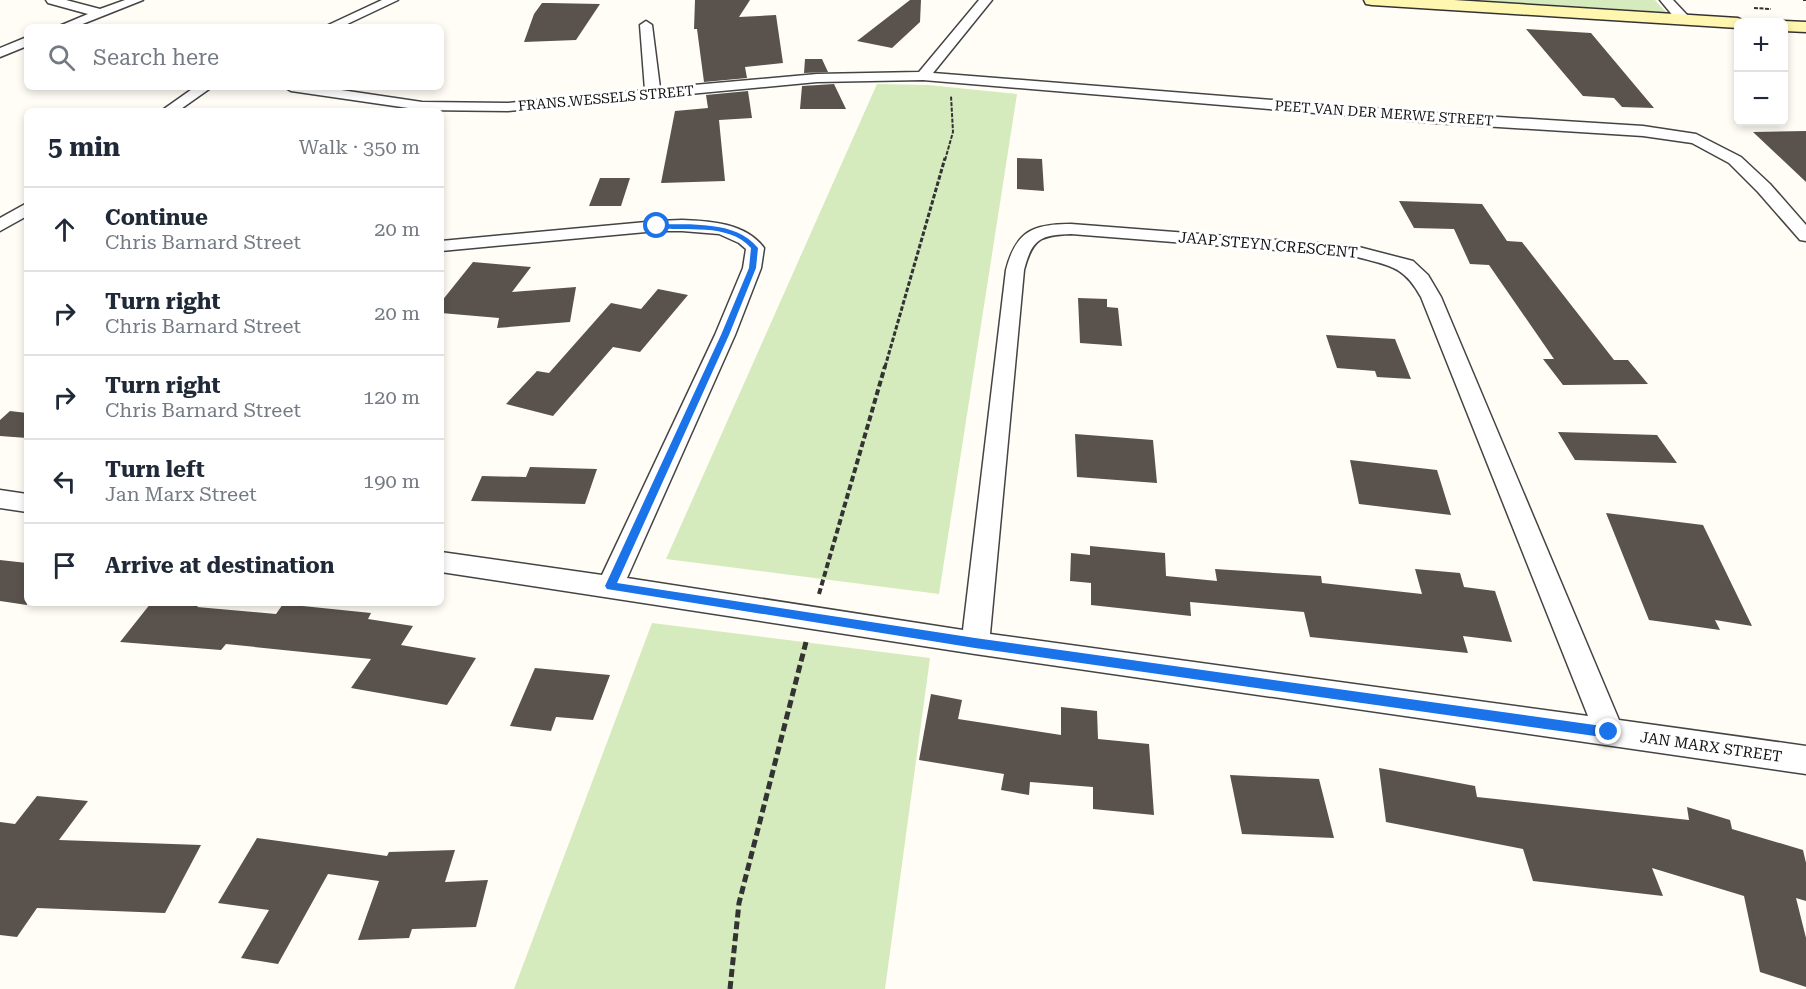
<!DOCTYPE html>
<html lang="en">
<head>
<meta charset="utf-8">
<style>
  body { margin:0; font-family:"Roboto Serif",serif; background:#f6f6f7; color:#1f2937 }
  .controls { position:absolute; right:18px; top:18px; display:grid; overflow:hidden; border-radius:9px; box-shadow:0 3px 9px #0003 }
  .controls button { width:54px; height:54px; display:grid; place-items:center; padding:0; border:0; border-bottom:2px solid #e0e1e3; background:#fff; color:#1f2937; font:30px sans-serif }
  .stop { position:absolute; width:18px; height:18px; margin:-14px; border:4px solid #1a73e8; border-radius:50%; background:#fff }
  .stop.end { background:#1a73e8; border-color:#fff; box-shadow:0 2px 6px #0008 }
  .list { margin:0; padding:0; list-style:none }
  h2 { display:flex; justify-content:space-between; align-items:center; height:78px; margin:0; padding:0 24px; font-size:26px }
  h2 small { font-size:20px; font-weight:400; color:#747a83 }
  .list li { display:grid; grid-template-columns:39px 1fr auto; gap:18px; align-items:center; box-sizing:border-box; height:84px; padding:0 24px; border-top:2px solid #e0e1e3 }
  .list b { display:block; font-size:22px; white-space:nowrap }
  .list p { margin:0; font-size:20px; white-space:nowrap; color:#747a83 }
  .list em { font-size:20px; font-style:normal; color:#747a83 }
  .icon { flex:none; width:33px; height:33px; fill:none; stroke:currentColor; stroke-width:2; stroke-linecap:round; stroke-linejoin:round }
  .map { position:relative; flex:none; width:1806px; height:989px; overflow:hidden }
  .search { position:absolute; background:#fff; box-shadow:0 3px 9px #0003; left:24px; top:24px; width:420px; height:66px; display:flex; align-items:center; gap:15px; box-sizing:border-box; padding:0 21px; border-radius:9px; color:#747a83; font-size:22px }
  .panel { position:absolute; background:#fff; box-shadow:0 3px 9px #0003; left:24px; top:108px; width:420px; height:498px; border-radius:9px }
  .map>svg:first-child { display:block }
  .green { fill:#d5ebbd }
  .building { fill:#5a524d }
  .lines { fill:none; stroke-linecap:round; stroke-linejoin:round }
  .street-casing { stroke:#444; stroke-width:3 }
  .secondary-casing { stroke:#333; stroke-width:3 }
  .path-far3 { stroke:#333; stroke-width:2; stroke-dasharray:4 1.5; stroke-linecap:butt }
  .path-far2 { stroke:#333; stroke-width:3; stroke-dasharray:4.5 2; stroke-linecap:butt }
  .path-far1 { stroke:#333; stroke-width:4; stroke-dasharray:6 3; stroke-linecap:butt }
  .path { stroke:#333; stroke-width:5; stroke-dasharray:8 4; stroke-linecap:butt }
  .street { fill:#fff; fill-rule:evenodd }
  .secondary { fill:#fff6b0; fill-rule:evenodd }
  .route { fill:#1a73e8 }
  .labels { text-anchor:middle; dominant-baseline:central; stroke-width:6; stroke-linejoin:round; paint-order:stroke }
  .far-street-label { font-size:14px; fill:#111; stroke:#fff }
  .street-label { font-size:15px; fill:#111; stroke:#fff }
</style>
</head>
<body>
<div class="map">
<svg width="1806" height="989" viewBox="0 0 1806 989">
  <rect width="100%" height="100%" fill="#fffdf5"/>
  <path class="green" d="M 1473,0 L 1655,0 L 1666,12 Z
    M 877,84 L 928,85 L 1017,94 L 939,594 L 666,559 Z
    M 652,623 L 930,658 L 885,989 L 514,989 Z"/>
  <path class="building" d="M 695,0 L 750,0 L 739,17 L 776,15 L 783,63 L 745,67 L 747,78 L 704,82 L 697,29 L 694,29 Z
    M 910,0 L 921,0 L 920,22 L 892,48 L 857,41 Z
    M 542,3 L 548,3 L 600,4 L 576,40 L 524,42 L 534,14 Z
    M 1526,29 L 1591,33 L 1654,108 L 1622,107 L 1614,98 L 1583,96 Z
    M 805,59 L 822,59 L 828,72 L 804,73 Z
    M 834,84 L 846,109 L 800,109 L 802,86 Z
    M 748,91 L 752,118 L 719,120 L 725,181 L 661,183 L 675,111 L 708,108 L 706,95 Z
    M 1806,131 L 1806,182 L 1753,132 Z
    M 1017,158 L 1042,159 L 1044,191 L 1017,189 Z
    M 600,178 L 630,178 L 621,206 L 589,206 Z
    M 1399,201 L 1482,204 L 1507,241 L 1522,242 L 1614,360 L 1628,360 L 1648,384 L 1563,385 L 1543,359 L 1554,359 L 1489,265 L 1470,264 L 1454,229 L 1414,228 Z
    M 473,262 L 531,267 L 512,292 L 576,287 L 570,322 L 497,328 L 499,318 L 441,313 L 441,302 Z
    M 658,289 L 688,295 L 640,352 L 613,347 L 553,416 L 506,404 L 537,371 L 549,373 L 611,303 L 641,309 Z
    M 1078,298 L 1107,299 L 1107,307 L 1118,308 L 1122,346 L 1080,343 Z
    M 1326,335 L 1395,339 L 1411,379 L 1377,377 L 1375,371 L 1337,368 Z
    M 10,411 L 27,413 L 27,438 L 0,436 L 0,420 Z
    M 1558,432 L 1657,435 L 1677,463 L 1575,460 Z
    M 1075,434 L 1153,440 L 1157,483 L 1077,477 Z
    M 1350,460 L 1437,470 L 1451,515 L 1359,504 Z
    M 530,467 L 597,469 L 585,504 L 471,501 L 482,476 L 526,477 Z
    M 1606,513 L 1703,525 L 1752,626 L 1715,620 L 1720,630 L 1649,620 Z
    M 1090,546 L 1165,553 L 1166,576 L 1217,581 L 1215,569 L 1321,576 L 1322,583 L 1422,594 L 1415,569 L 1460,573 L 1464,587 L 1495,591 L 1512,642 L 1463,636 L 1468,653 L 1310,637 L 1304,612 L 1190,602 L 1191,616 L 1091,605 L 1091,583 L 1070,581 L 1071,553 L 1090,555 Z
    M 0,560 L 27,563 L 27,605 L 0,601 Z
    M 151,603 L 201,603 L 197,607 L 276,614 L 283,604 L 371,613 L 368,619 L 413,626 L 401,645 L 476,658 L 447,705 L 351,688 L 371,659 L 226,644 L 221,650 L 120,642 Z
    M 535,668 L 610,675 L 593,720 L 556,717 L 551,731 L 510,726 Z
    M 931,694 L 962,700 L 958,719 L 1061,735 L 1061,707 L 1097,711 L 1098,739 L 1149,744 L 1154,815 L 1093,809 L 1093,787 L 1030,782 L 1029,795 L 1001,790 L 1004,774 L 919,760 Z
    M 1379,768 L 1475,786 L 1477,797 L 1689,820 L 1687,807 L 1730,820 L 1732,829 L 1803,850 L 1806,863 L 1806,901 L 1796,898 L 1806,938 L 1806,987 L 1760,972 L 1744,896 L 1652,868 L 1663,896 L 1533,881 L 1523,849 L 1386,822 Z
    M 1230,775 L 1319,779 L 1334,838 L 1242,834 Z
    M 37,796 L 88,801 L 59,840 L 201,845 L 165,913 L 37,908 L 17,937 L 0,935 L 0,822 L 15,824 Z
    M 257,838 L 387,856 L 389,852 L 455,850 L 445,882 L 488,880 L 476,927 L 412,929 L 409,938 L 358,940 L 379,881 L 328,874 L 278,964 L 241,958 L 269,910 L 218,903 Z"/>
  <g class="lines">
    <g class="street-casing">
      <path id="street" d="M 46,0 L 66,0 L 100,9 L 125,0 L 143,0 L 75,27 L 57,27 L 88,14 L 48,3 Z
        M 382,0 L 398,0 L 341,27 L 324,27 Z
        M 979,0 L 992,0 L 933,73 L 1435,113 L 1643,126 L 1696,134 L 1741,157 L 1770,184 L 1806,225 L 1806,241 L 1800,240 L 1758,192 L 1729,163 L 1692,143 L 1643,136 L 1435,123 L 923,80 L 817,82 L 508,111 L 422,110 L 291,91 L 284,87 L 321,87 L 422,102 L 508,103 L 645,90 L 640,25 L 646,21 L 652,25 L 660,88 L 817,74 L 919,72 Z
        M 1660,0 L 1673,0 L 1689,17 L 1690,20 L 1689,23 L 1679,23 Z
        M 27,37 L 27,46 L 0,57 L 0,48 Z
        M 195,87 L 212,87 L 178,111 L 161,111 Z
        M 27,203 L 27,216 L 0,231 L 0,218 Z
        M 682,220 C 710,221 746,223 764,248 L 761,268 L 735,335 L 627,578 L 963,630 L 1006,270 C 1016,231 1033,224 1071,224 L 1355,246 L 1413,261 L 1428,275 L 1441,297 L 1619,720 L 1806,746 L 1806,774 L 975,654 L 441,572 L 441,552 L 602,575 L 715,335 L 743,268 L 746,249 L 739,243 L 719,234 L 682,231 L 657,231 L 441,251 L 441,241 L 657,221 ZM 1071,234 L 1354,256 C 1388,266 1403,264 1421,297 L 1588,716 L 990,634 L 1024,270 C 1032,239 1040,235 1071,234 Z
        M 0,490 L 27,494 L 27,512 L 0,508 Z"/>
    </g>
    <g class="secondary-casing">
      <path id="secondary" d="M 1364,0 L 1454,0 L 1738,18 L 1747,22 L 1738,22 L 1738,28 L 1372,5 L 1366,4 Z
        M 1784,21 L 1806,22 L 1806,32 L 1784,31 L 1784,22 L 1778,22 Z"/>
    </g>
    <path class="path-far3" d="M 1803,0 L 1806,0
      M 1754,8 L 1771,9
      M 945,160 L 953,132 L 951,96"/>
    <path class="path-far2" d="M 885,367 L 945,158"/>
    <path class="path-far1" d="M 819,594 L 885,366"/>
    <path class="path" d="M 730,989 L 739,903 L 806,642"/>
    <use href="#street" class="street"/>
    <use href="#secondary" class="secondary"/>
  </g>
  <path class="route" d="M 657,224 C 689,225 736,220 758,248 L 756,268 L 729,335 L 617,583 L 975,638 L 1609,727 L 1613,729 L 1613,736 L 1609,738 L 975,648 L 607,589 L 605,586 L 721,335 L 749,268 L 751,248 C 728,222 685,232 655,228 Z"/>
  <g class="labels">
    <g class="far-street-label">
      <text transform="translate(606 98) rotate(-5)">FRANS WESSELS STREET</text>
      <text transform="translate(1384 113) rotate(4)">PEET VAN DER MERWE STREET</text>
    </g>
    <g class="street-label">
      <text transform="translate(1268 245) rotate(5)">JAAP STEYN CRESCENT</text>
      <text transform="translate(1711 747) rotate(8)">JAN MARX STREET</text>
    </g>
  </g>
</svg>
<div class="controls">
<button>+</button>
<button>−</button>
</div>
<div class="stop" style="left:657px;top:226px"></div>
<div class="stop end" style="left:1609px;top:732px"></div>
<div class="search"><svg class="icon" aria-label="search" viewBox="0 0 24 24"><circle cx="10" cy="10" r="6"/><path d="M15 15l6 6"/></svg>Search here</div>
<section class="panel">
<h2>5 min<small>Walk · 350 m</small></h2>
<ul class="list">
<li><svg class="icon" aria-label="ahead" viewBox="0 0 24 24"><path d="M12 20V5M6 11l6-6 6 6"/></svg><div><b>Continue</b><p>Chris Barnard Street</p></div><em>20 m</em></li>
<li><svg class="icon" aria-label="right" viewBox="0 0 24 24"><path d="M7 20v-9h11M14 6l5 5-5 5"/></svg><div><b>Turn right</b><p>Chris Barnard Street</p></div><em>20 m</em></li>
<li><svg class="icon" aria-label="right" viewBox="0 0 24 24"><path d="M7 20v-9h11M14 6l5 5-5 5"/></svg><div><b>Turn right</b><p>Chris Barnard Street</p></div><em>120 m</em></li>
<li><svg class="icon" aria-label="left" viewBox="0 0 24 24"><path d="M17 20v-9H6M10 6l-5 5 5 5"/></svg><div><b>Turn left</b><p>Jan Marx Street</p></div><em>190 m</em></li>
<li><svg class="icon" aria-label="arrive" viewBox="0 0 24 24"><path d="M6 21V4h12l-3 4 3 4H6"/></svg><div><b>Arrive at destination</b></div></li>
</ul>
</section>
</div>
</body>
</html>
